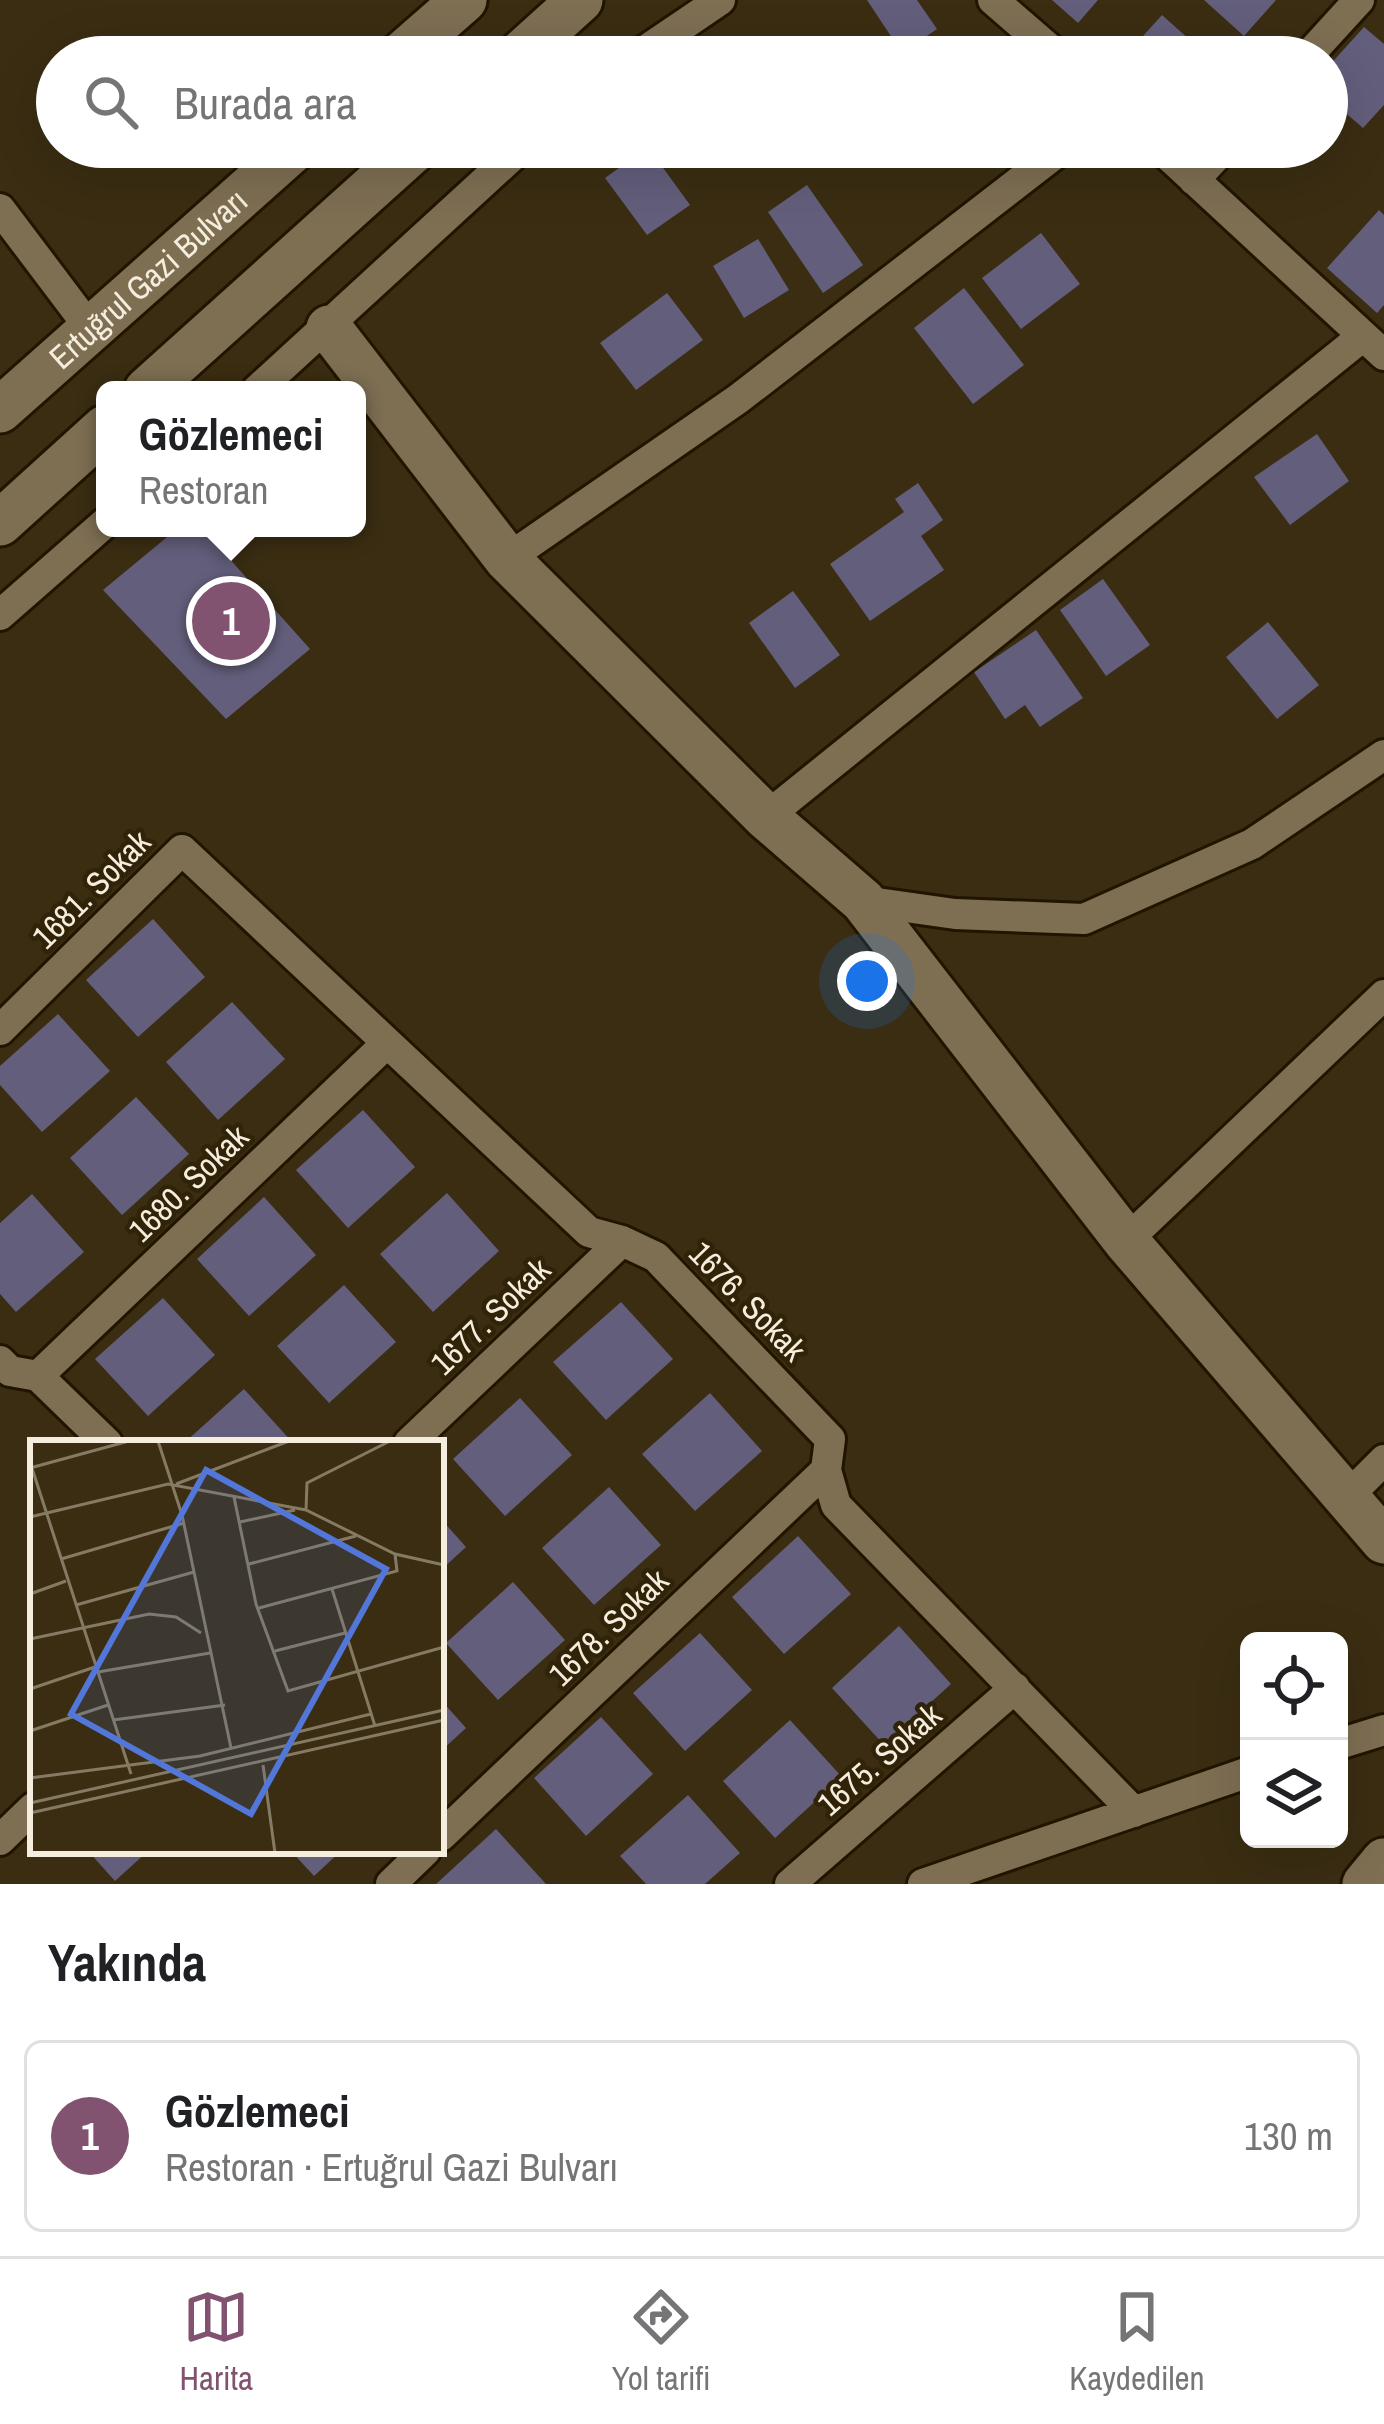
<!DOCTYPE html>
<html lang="tr">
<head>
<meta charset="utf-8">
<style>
  body { margin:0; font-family:"Archivo Narrow",sans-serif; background:#f2f2f2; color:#202124 }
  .controls { position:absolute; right:36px; bottom:36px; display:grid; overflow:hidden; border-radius:18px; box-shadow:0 12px 48px #0002 }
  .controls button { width:108px; height:108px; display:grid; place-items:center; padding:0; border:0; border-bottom:3px solid #e0e0e0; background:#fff; color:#202124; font:60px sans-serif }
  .you { position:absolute; left:867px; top:981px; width:42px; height:42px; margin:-30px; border:9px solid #fff; border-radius:50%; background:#1a73e8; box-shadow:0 0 0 18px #1a73e833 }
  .badge { display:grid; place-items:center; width:78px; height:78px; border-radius:50%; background:#815370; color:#fff; font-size:39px; font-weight:700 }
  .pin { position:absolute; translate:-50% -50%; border:6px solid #fff; box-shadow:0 3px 12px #0006 }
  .popup { position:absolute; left:96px; top:381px; width:270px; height:156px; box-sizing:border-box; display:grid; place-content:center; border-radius:18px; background:#fff; filter:drop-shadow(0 3px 9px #0005); font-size:39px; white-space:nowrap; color:#757577 }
  .popup b { font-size:45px; color:#202124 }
  .popup::after { content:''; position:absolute; left:50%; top:100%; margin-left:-24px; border:24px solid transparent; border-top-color:#fff }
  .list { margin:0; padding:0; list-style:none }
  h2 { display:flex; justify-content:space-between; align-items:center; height:156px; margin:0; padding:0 48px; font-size:51px }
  h2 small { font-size:39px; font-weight:400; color:#757577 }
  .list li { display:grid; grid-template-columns:78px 1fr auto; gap:36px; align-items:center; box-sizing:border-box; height:192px; margin:0 24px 24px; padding:0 24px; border:3px solid #e0e0e0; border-radius:18px }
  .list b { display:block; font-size:45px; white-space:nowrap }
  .list p { margin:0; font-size:39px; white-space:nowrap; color:#757577 }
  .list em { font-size:39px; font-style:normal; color:#757577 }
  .icon { flex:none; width:66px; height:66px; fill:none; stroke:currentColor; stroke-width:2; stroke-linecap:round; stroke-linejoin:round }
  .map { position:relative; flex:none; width:1384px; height:1884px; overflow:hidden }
  .search { position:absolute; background:#fff; box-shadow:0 12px 48px #0002; left:36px; right:36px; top:36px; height:132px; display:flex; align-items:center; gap:30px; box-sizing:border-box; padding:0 42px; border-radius:66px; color:#757577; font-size:45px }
  .sheet { height:372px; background:#fff }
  nav { display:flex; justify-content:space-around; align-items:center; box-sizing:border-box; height:168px; border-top:3px solid #e0e0e0; background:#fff; font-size:33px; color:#757577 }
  nav a { display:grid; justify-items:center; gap:6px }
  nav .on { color:#815370 }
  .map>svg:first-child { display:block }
  .building { fill:#635e7b }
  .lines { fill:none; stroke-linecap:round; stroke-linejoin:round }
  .street-casing { stroke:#211500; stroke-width:36 }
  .secondary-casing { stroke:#211500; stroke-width:51 }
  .street { stroke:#7e6f53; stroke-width:30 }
  .secondary { stroke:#7e6f53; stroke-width:45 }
  .labels { text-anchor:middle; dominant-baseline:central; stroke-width:9; stroke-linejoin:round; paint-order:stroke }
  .street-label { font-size:33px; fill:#f5eddd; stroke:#302308 }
  .inset-road { fill:none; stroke:#857a63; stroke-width:3 }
  .view { fill:#5376d9; fill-opacity:0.15; stroke:#5376d9; stroke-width:6 }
  .inset-edge { fill:none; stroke:#f5eddd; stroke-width:6 }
</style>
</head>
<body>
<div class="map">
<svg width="1384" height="1884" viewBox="0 0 1384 1884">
  <rect width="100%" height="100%" fill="#3a2d12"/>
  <path class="building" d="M 867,0 L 917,0 L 937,29 L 902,53 Z
    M 1052,0 L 1098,0 L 1078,23 Z
    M 1204,0 L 1276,0 L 1244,36 Z
    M 1162,15 L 1209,57 L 1124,57 Z
    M 1364,27 L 1384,44 L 1384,105 L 1363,128 L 1327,97 L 1327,68 Z
    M 648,147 L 690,205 L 647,235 L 605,178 Z
    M 807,185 L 863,265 L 823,293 L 768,212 Z
    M 1379,210 L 1384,215 L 1384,305 L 1377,313 L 1327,268 Z
    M 1041,233 L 1080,284 L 1021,329 L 982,278 Z
    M 758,239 L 789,290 L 744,318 L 713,266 Z
    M 964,288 L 1024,365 L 973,404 L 914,328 Z
    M 667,293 L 703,340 L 636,390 L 600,343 Z
    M 1317,434 L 1349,481 L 1290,525 L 1254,477 Z
    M 918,483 L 943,520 L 921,536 L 944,570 L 870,621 L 830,564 L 904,512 L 895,499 Z
    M 178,528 L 202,528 L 310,649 L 226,719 L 103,590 Z
    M 1103,579 L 1150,645 L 1106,676 L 1060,610 Z
    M 793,591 L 840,655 L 795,688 L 749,623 Z
    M 1268,622 L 1319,685 L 1277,719 L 1226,657 Z
    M 1036,630 L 1083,698 L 1040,727 L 1025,705 L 1005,719 L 974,672 Z
    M 153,919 L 205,977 L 138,1037 L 86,980 Z
    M 232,1002 L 285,1059 L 218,1120 L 166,1062 Z
    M 58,1014 L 110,1071 L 42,1132 L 0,1085 L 0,1066 Z
    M 136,1097 L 189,1154 L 122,1215 L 70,1158 Z
    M 363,1110 L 415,1167 L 348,1228 L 296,1170 Z
    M 447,1193 L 499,1251 L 433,1312 L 380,1254 Z
    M 32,1194 L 84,1252 L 16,1312 L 0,1294 L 0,1223 Z
    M 264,1197 L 316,1255 L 249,1316 L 197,1259 Z
    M 344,1285 L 396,1342 L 329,1403 L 277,1346 Z
    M 163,1298 L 215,1355 L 148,1416 L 95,1359 Z
    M 621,1302 L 673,1359 L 606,1420 L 553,1362 Z
    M 244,1389 L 293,1443 L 184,1443 Z
    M 710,1393 L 762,1451 L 695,1511 L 642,1454 Z
    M 520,1398 L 572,1455 L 505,1516 L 453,1459 Z
    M 609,1487 L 661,1545 L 594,1605 L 542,1548 Z
    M 441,1519 L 466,1547 L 441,1570 Z
    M 798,1536 L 851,1594 L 784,1654 L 732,1597 Z
    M 513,1582 L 565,1640 L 498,1700 L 446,1643 Z
    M 899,1626 L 951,1684 L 884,1745 L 832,1688 Z
    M 700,1633 L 752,1690 L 685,1751 L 633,1693 Z
    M 441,1700 L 466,1728 L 441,1751 Z
    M 601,1717 L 653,1774 L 586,1836 L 534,1778 Z
    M 790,1720 L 842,1777 L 775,1838 L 723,1781 Z
    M 688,1795 L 740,1853 L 705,1884 L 646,1884 L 620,1856 Z
    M 496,1829 L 546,1884 L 436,1884 Z
    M 88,1851 L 148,1851 L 115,1881 Z
    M 291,1851 L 341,1851 L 314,1876 Z"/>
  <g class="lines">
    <g class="street-casing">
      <path id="street" d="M 993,0 L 1059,57
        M 636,57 L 720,0
        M 1307,57 L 1359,0
        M 1159,147 L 1384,355
        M 1194,180 L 1225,147
        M 0,209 L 89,327
        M 257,390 L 522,147
        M 507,559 L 738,399 L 1064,147
        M 0,615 L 105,523
        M 766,817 L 1363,336
        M 863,901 L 955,914 L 1084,919 L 1252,844 L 1384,755
        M 0,1030 L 182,850 L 589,1232 L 622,1241 L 656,1257 L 830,1439 L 826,1470 L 836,1505 L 1134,1812
        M 1126,1241 L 1384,995
        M 0,1361 L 10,1371 L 38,1376 L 107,1443
        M 38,1376 L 387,1043
        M 409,1443 L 622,1241
        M 1346,1498 L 1384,1460
        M 1339,1744 L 1384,1730
        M 441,1836 L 826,1470
        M 0,1840 L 33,1808
        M 391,1884 L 425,1851
        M 790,1884 L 1015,1688
        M 923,1884 L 1249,1772"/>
    </g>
    <g class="secondary-casing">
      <g id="secondary">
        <path d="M 399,57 L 464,0"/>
        <path d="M 517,57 L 580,0"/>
        <path d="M 329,328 L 507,559 L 766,817 L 863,901 L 1126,1241 L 1384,1541"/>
        <path d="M 147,390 L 417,147"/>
        <path id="s1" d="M 0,410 L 296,147"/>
        <path d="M 0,523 L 105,428"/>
        <path d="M 1365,1884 L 1384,1861"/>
      </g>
    </g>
    <use href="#street" class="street"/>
    <use href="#secondary" class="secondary"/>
  </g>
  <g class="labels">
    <g class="street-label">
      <text stroke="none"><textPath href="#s1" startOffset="198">Ertuğrul Gazi Bulvarı</textPath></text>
      <text transform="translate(91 889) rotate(-45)">1681. Sokak</text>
      <text transform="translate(188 1183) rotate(-44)">1680. Sokak</text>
      <text transform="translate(748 1301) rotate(46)">1676. Sokak</text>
      <text transform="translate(490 1316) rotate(-44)">1677. Sokak</text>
      <text transform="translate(608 1627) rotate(-44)">1678. Sokak</text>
      <text transform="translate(879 1759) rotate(-41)">1675. Sokak</text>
    </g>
  </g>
  <g transform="translate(30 1440)">
    <rect width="414" height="414" fill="#3a2d12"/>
    <path class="inset-road" d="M 128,1 L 152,75 L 201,308M 0,22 L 101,334M 0,28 L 99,1M 146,44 L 259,1M 204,57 L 226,164 L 258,251 L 414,207M 276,70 L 277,43 L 360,1M 0,77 L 138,44 L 276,70 L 365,114 L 414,125M 210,82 L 265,70M 31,119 L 154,83M 219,124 L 326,96M 302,149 L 345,286M 0,154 L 36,141M 46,165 L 164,132M 229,168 L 367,131 L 365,114M 0,199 L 119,174 L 146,177 L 171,193M 245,211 L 315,193M 68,232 L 180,213M 0,249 L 65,227M 83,280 L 195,265M 0,291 L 78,265M 233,325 L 245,413M 0,338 L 170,316 L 341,274M 0,363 L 414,270M 0,373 L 414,280"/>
    <path class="view" d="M 176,30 L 356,129 L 221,374 L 41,274 Z"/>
    <rect width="414" height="414" class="inset-edge"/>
  </g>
</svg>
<div class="controls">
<button><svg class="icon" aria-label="locate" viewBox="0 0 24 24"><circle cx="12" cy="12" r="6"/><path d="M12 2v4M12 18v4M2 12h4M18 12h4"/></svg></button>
<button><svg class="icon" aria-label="layers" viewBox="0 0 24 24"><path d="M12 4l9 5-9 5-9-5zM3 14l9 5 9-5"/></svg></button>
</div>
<div class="you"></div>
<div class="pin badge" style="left:231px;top:621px">1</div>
<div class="popup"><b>Gözlemeci</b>Restoran</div>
<div class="search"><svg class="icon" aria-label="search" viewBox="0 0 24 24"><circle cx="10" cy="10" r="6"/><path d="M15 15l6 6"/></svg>Burada ara</div>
</div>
<section class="sheet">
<h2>Yakında<small></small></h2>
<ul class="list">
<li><span class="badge">1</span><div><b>Gözlemeci</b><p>Restoran · Ertuğrul Gazi Bulvarı</p></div><em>130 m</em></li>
</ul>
</section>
<nav>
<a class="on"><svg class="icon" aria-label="map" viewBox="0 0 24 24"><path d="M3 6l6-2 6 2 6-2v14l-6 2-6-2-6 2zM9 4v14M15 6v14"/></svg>Harita</a>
<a><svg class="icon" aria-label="directions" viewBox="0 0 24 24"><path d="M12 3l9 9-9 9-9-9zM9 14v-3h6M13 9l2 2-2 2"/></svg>Yol tarifi</a>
<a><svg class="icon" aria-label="saved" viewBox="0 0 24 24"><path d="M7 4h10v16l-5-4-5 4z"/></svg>Kaydedilen</a>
</nav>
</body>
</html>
